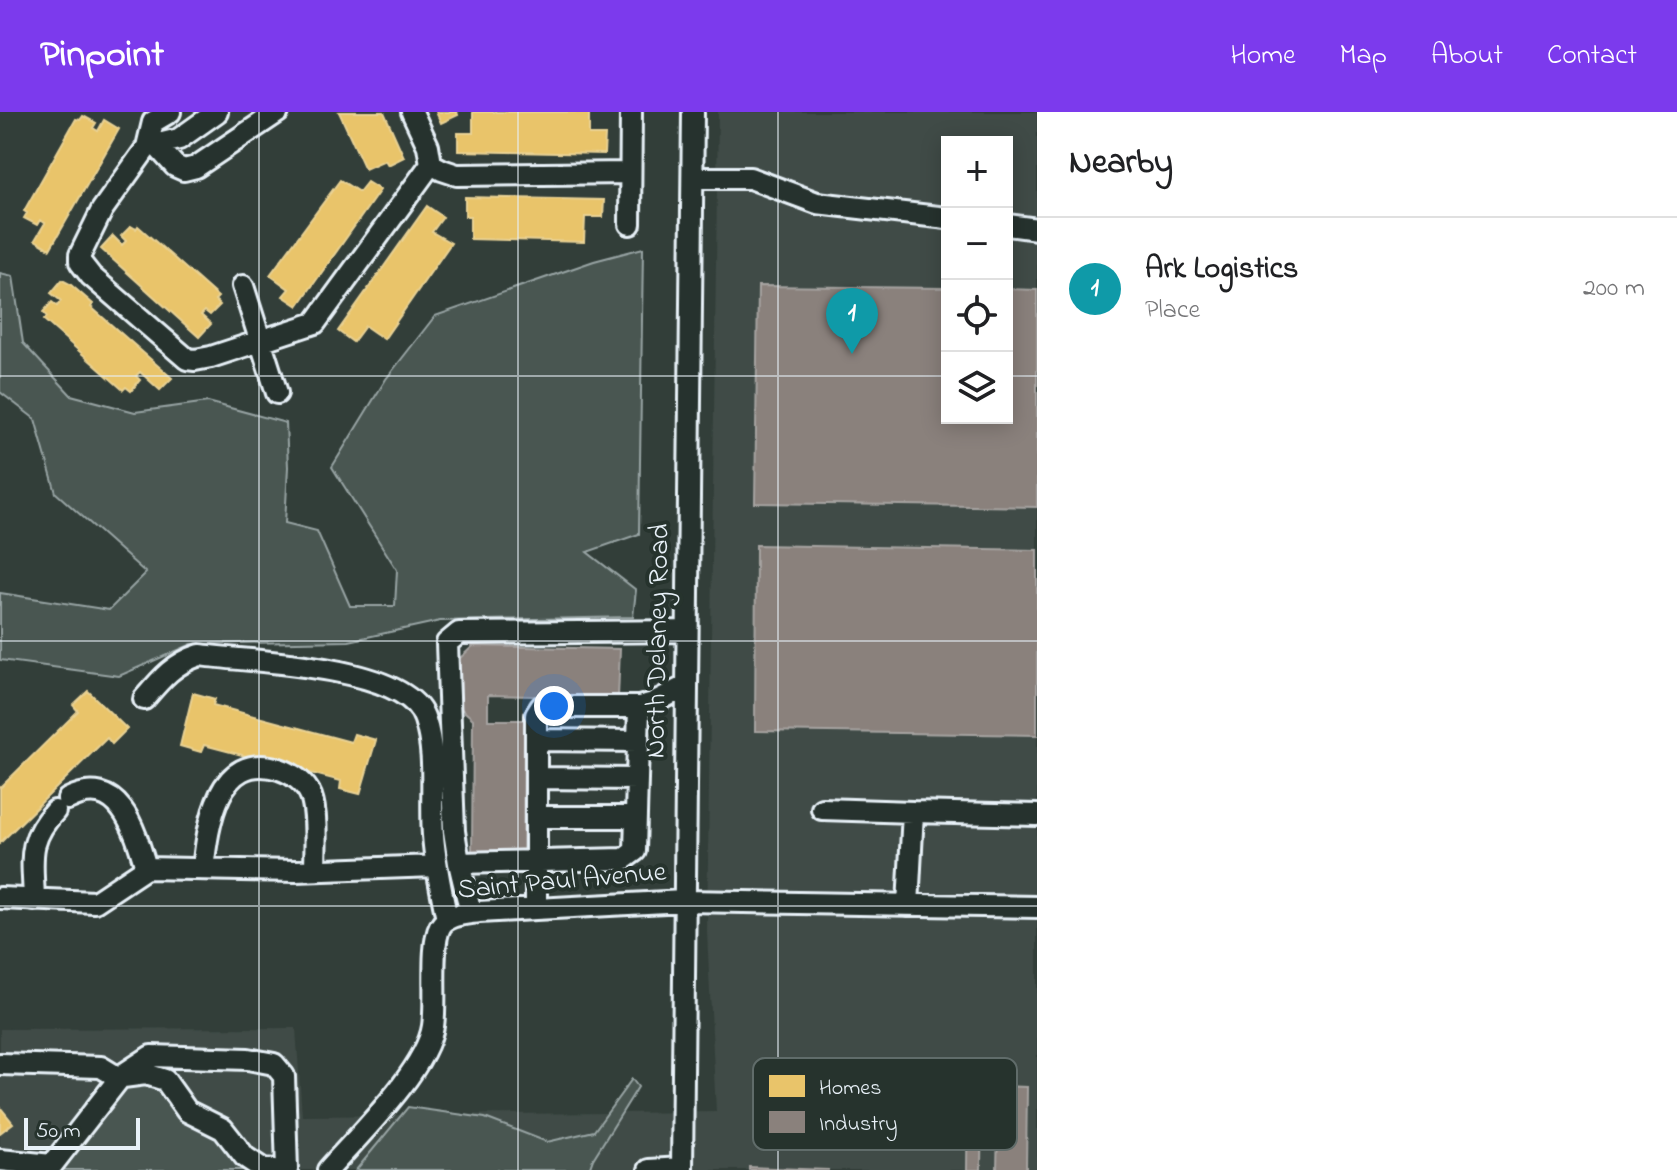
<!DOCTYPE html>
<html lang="en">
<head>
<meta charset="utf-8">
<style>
  body { margin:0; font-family:"Indie Flower",sans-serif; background:#f2f2f2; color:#202124 }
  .controls { position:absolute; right:24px; top:24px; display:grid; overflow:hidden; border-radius:0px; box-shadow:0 4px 20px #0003 }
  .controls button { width:72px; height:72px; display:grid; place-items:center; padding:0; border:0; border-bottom:2px solid #e0e0e0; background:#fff; color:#202124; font:40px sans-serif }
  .scale { position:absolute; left:24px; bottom:20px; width:116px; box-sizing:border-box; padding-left:8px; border:4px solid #e8f1f8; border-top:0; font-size:22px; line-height:28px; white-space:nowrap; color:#e8f1f8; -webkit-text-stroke:6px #26332d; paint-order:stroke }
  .you { position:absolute; left:554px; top:594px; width:28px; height:28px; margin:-20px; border:6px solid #fff; border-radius:50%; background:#1a73e8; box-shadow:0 0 0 12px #1a73e833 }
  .badge { display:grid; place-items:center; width:52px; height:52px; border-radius:50%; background:#7c3aed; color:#fff; font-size:26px; font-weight:700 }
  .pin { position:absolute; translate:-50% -66px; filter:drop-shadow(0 2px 4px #0008) }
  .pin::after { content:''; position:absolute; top:42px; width:28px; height:24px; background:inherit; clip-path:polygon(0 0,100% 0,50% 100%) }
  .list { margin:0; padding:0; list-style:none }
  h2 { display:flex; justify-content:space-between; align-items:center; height:104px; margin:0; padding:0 32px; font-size:34px }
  h2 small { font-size:26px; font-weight:400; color:#757577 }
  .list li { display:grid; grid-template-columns:52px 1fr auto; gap:24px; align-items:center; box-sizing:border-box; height:144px; padding:0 32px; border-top:2px solid #e0e0e0 }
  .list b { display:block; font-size:30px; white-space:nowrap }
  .list p { margin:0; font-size:26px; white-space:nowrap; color:#757577 }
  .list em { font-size:26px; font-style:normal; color:#757577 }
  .icon { flex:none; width:44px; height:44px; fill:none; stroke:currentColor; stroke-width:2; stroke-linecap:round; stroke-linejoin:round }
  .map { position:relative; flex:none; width:1037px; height:1058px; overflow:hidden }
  header { display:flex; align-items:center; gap:48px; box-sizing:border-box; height:112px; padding:0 40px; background:#7c3aed; color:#fff }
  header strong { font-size:38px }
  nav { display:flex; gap:44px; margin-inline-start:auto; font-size:28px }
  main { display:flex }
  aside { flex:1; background:#fff }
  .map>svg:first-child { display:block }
  .built { fill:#3f4b46; fill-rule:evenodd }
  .green { fill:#495651; stroke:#98a4a4; stroke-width:2 }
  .homes { fill:#e9c46a; stroke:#e9d295; stroke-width:2 }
  .industry { fill:#8a817c; stroke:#a6a3a1; stroke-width:2 }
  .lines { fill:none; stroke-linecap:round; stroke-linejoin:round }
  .minor-casing { stroke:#e8f1f8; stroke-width:26 }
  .minor { stroke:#26332d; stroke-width:20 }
  .grid { fill:none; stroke:#e8f1f8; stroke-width:2; stroke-opacity:0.55 }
  .labels { text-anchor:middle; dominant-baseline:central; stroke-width:8; stroke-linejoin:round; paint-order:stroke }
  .street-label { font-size:28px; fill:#e8f1f8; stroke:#26332d }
  .key { fill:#26332d; stroke:#606c6a; stroke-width:2 }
  .key-label { font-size:22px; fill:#e8f1f8 }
</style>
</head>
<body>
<header>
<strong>Pinpoint</strong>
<nav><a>Home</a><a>Map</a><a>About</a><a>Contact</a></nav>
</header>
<main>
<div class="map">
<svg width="1037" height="1058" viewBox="0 0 1037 1058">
  <rect width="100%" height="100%" fill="#323e39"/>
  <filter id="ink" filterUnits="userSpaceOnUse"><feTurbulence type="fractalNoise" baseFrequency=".0125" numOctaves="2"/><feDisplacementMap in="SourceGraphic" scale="16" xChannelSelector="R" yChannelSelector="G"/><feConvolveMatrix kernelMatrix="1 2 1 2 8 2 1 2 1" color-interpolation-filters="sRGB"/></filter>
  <g filter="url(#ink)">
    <path class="built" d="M 718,0 L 1037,0 L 1037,1058 L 0,1058 L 0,917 L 296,916 L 302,1004 L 716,1000 L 707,821 ZM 947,30 L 1007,30 L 1007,306 L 947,306 Z"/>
    <path class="green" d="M 643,136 L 639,422 L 587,440 L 636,478 L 633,505 L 440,509 L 349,529 L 192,532 L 119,564 L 0,548 L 0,481 L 109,498 L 146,461 L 56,381 L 35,307 L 0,280 L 0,161 L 13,164 L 23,231 L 71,283 L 135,300 L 208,290 L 286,311 L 288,355 L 285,411 L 317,419 L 350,494 L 395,494 L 397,458 L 332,355 L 386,267 L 435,204 L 594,149 Z
      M 632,967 L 638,975 L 593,1047 L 589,1058 L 356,1058 L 408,995 L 485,1006 L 547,1030 L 594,1019 Z
      M 141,969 C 182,983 220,1027 250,1058 L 56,1058 L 122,973 Z"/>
    <path class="homes" d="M 339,0 L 384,0 L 404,45 L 388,53 L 385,48 L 365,57 Z
      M 436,0 L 457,0 L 458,3 L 441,11 Z
      M 473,0 L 589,0 L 589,23 L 605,23 L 604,42 L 458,39 L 458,21 L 473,21 Z
      M 83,4 L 96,11 L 93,16 L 98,19 L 104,8 L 119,17 L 50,137 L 35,128 L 45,111 L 40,108 L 37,113 L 24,106 L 27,101 L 24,99 L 76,7 L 80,8 Z
      M 340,68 L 359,80 L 367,70 L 380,78 L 298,194 L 283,184 L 289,177 L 270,163 Z
      M 465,85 L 604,88 L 603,105 L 585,105 L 584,130 L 470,127 L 470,104 L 465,104 Z
      M 427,94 L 443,105 L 432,120 L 451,131 L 384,227 L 365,214 L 353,230 L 338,219 Z
      M 131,114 L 136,117 L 138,114 L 218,185 L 215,188 L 220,193 L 210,203 L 205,199 L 201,203 L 211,212 L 199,225 L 101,137 L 113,124 L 122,133 L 126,129 L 121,124 Z
      M 62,168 L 70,172 L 93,192 L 91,195 L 172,266 L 160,278 L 140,260 L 136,264 L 140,268 L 131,279 L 126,275 L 123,278 L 44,208 L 47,205 L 43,200 L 52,190 L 57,194 L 61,189 L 51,181 Z
      M 88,579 L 127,617 L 112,632 L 107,626 L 0,731 L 0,676 L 78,599 L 73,593 Z
      M 193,581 L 215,587 L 213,593 L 351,630 L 354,622 L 376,628 L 360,682 L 340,677 L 341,669 L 204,633 L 201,640 L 180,634 Z
      M 0,995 L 13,1011 L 0,1021 Z"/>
    <path class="industry" d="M 758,174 L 947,176 L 947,306 L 1007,306 L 1007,177 L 1037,178 L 1037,395 L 755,391 Z
      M 756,433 L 1037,438 L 1037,623 L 755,619 Z
      M 473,534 L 620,537 L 618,586 L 488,583 L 488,608 L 524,608 L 523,743 L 472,742 L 473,607 L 458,594 L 458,548 Z
      M 968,974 L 982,974 L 981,1058 L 967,1058 Z
      M 999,974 L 1027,975 L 1026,1058 L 997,1058 Z
      M 749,1055 L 829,1058 L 749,1058 Z"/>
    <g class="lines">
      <g class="minor-casing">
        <path id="minor" d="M 170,0 L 153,10 L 147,35 L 102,98 L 80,143 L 80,150 L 91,164 L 187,247 L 195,248 L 211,245 L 315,211 L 431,52
          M 412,0 L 428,34 L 431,52
          M 156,33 L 175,54 L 184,58 L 196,55 L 278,0
          M 147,35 L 179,27 L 217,0
          M 431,52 L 442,58 L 457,63 L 630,61
          M 693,66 L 750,66 L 817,91 L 947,106
          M 630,112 L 631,0
          M 1007,113 L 1037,117
          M 243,174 L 277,281
          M 144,587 C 161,567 174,551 200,543 C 249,550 409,552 425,608 C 437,645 430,685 433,723 C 435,752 441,779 447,807
          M 639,595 L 635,739 L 624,747 L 459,751 L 454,719 L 447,531 L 459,521 L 687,519
          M 536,628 L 638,629
          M 536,666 L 637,667
          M 68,687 C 119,661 135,718 146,756
          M 822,697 L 913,700
          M 536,705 L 636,705
          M 459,751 L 471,801
          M 203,757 C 208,714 217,638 279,657 C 292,661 306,671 311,684 C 318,703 315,738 315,758
          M 0,786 L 95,790 L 146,756 L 296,759 L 436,754
          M 34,788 C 33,749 26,729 55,699
          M 908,793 L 913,700 L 1037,703
          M 536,797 L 536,603 L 541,595 L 639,595 L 653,591 L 686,574
          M 0,952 L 101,955 L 119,966
          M 123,965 L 146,962 L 165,968 L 187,999 L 223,1017 L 245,1045 L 263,1057 L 275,1058
          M 0,1048 L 52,1053 L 122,963 L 151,944 L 248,947 L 274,952 L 284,964 L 287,1058
          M 328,1058 C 358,1024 427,957 433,914 C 437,889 430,834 440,815 C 447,802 466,802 479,800 L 684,789 L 1037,795
          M 649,1058 L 682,1056
          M 682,1058 L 693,0"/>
      </g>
      <use href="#minor" class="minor"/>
    </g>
  </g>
  <path class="grid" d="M 259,0 L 259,1058M 518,0 L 518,1058M 778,0 L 778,1058M 0,264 L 947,264M 1007,264 L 1037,264M 0,529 L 1037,529M 0,794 L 1037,794"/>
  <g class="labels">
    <g class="street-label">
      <text transform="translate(659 529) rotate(-89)">North Delaney Road</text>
      <text transform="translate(562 770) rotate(-5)">Saint Paul Avenue</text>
    </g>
  </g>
  <rect x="753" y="946" width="264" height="92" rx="12" class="key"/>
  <rect x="769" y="963" width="36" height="22" fill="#e9c46a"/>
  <rect x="769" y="999" width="36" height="22" fill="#8a817c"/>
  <g class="key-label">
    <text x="819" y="982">Homes</text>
    <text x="819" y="1018">Industry</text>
  </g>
</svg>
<div class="controls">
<button>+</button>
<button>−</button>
<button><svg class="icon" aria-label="locate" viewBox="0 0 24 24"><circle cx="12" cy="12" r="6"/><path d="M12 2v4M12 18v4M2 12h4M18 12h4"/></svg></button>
<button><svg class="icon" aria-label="layers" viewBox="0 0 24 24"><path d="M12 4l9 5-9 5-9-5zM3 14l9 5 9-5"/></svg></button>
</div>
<div class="scale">50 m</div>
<div class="you"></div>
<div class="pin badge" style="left:852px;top:242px;background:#0f9aa8">1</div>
</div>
<aside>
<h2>Nearby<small></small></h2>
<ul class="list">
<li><span class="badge" style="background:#0f9aa8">1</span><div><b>Ark Logistics</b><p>Place</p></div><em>200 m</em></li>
</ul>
</aside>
</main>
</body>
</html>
